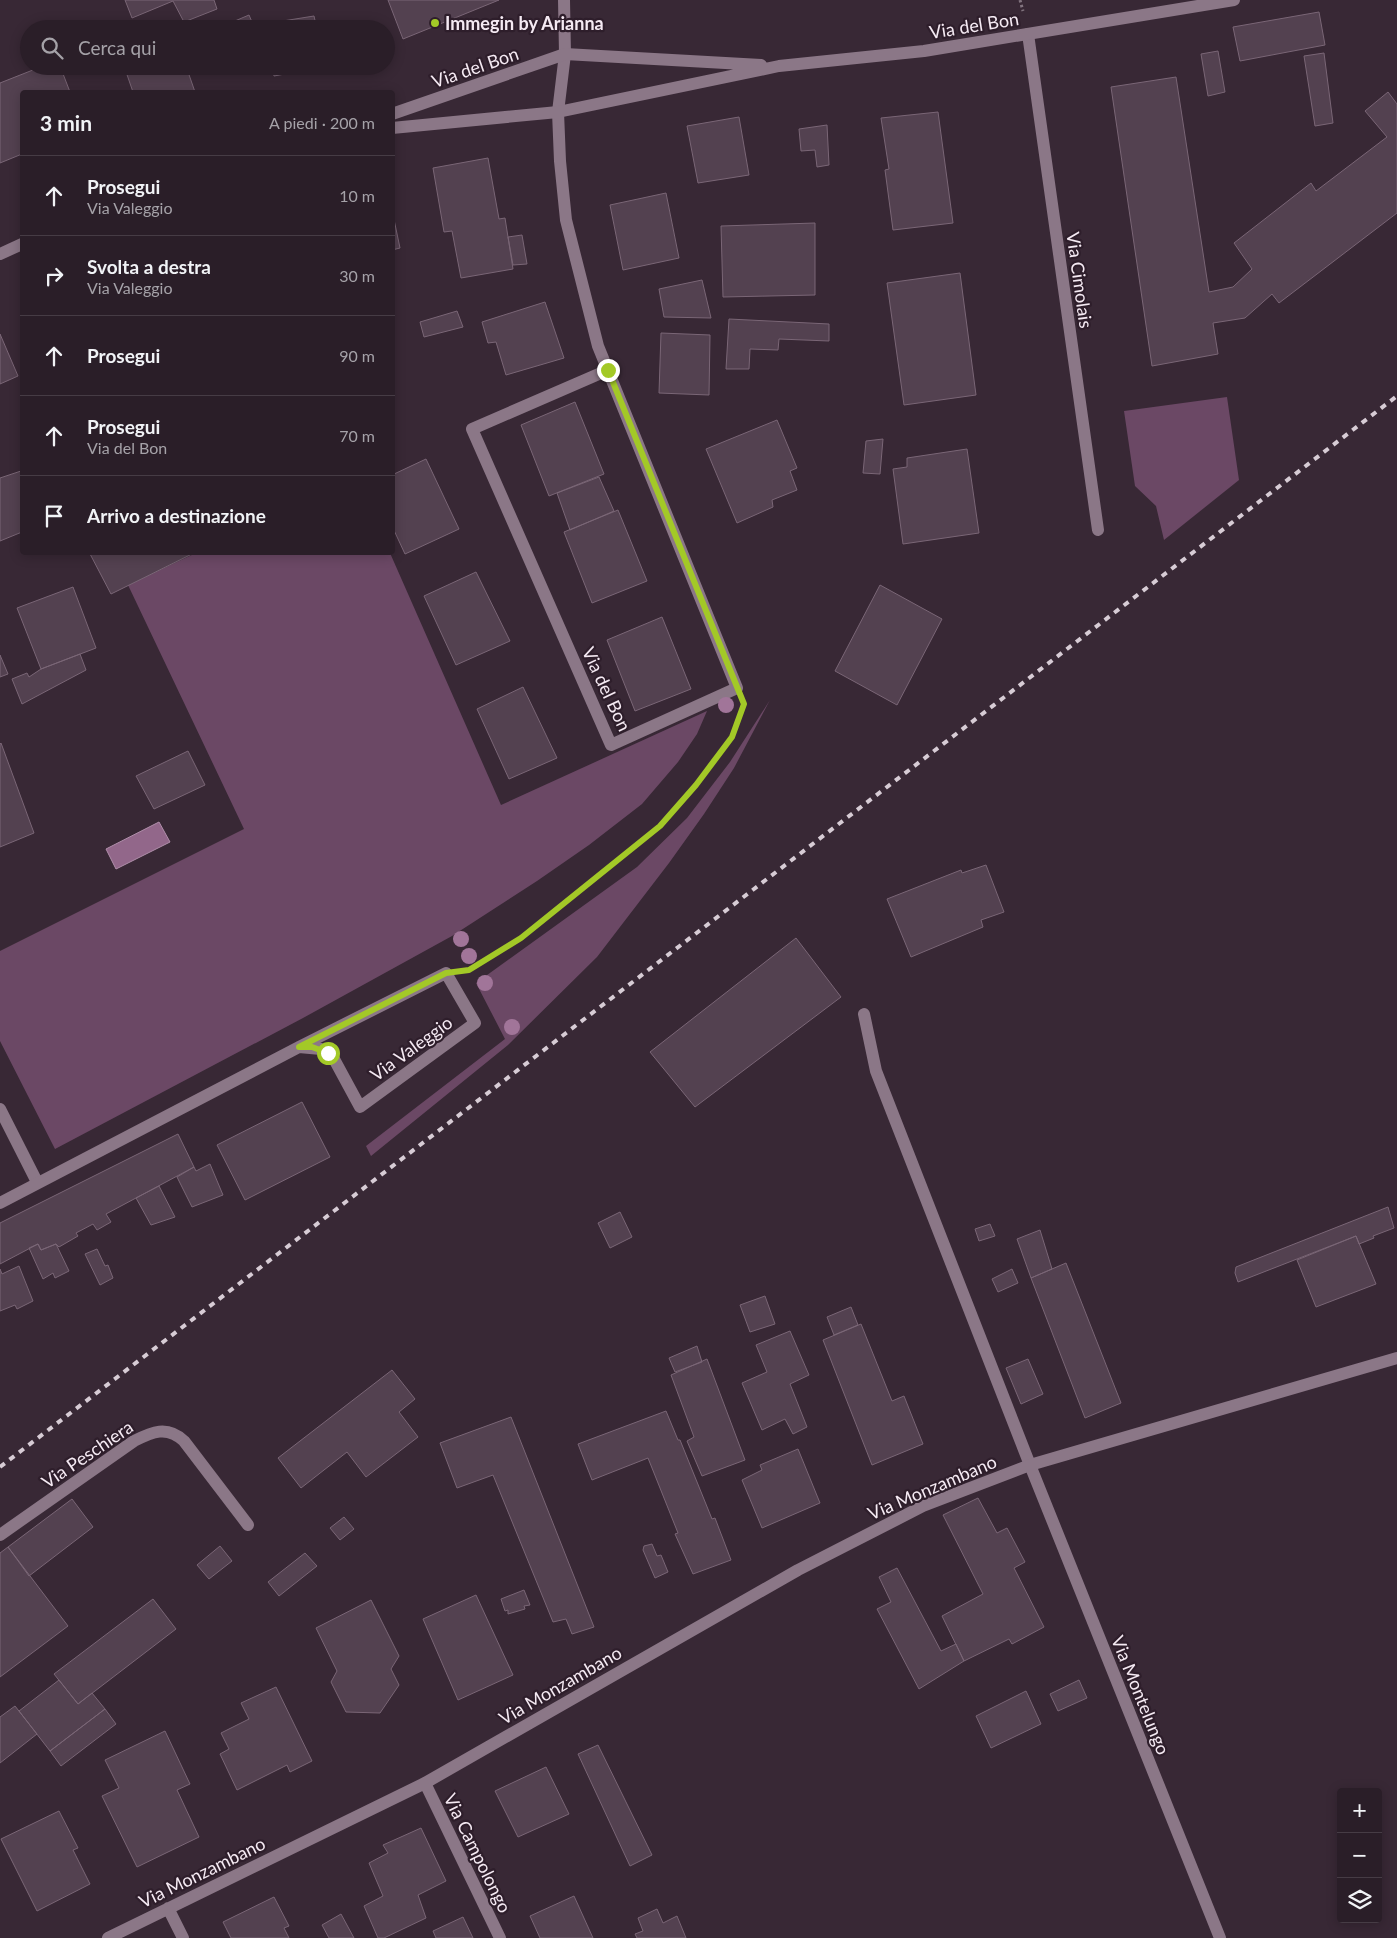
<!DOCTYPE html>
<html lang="it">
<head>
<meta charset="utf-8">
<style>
  body { margin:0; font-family:Lato,sans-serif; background:#322730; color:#f1f3f6 }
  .controls { position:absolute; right:15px; bottom:15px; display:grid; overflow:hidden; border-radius:5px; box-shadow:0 2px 12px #0003 }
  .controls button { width:45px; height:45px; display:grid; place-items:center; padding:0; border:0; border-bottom:1px solid #463c45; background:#2a1e28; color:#f1f3f6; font:25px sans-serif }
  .stop { position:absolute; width:15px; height:15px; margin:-11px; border:4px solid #a3c927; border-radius:50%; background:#fff }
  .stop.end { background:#a3c927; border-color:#fff; box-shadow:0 1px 5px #0008 }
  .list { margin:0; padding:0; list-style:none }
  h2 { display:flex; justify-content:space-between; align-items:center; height:65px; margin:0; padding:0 20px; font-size:21px }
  h2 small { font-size:16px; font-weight:400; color:#a5a2a8 }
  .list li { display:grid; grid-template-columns:32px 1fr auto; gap:15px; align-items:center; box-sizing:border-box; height:80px; padding:0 20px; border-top:1px solid #463c45 }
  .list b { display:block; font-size:19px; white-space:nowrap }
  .list p { margin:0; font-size:16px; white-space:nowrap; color:#a5a2a8 }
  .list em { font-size:16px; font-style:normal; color:#a5a2a8 }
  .icon { flex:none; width:28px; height:28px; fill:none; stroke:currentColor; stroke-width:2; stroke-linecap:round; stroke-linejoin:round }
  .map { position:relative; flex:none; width:1397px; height:1938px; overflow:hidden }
  .search { position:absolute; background:#2a1e28; box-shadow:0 2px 12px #0003; left:20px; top:20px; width:375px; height:55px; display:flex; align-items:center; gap:12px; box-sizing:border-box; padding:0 18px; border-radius:28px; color:#a5a2a8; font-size:19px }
  .panel { position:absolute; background:#2a1e28; box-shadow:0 2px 12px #0003; left:20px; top:90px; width:375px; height:465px; border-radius:5px }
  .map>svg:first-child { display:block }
  .green { fill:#6b4865 }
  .water { fill:#92678a; stroke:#b08eaa }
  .building { fill:#534150; stroke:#7a6676 }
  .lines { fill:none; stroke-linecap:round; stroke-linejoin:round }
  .path { stroke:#82747f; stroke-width:3; stroke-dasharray:2.5 2.5; stroke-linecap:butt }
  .service { stroke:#8b7787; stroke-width:12 }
  .minor { stroke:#8b7787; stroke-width:12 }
  .tertiary { stroke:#8b7787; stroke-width:12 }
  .rail { stroke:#d7ccd5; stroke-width:4; stroke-dasharray:6 6; stroke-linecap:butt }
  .tree { fill:#a17599 }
  .route { stroke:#a3c927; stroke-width:6 }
  .poi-dot { fill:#a3c927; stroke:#2e1e2b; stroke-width:2 }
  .labels { text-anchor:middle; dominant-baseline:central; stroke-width:4.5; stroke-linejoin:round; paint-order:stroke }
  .poi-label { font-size:18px; font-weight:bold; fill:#f5eaf3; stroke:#2e1e2b; text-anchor:start }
  .street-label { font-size:18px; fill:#f5eaf3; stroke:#2e1e2b }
</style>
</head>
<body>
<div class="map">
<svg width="1397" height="1938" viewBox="0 0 1397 1938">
  <rect width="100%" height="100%" fill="#382835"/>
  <path class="green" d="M 1227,397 L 1239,480 L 1164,540 L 1156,506 L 1135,486 L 1124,411 Z
    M 196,553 L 390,553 L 501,805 L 707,711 L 697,734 L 678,762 L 642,804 L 589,845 L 537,881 L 452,936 L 303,1018 L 55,1149 L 0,1041 L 0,951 L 244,829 L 128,585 Z
    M 770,700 L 734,768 L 704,814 L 669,863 L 597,957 L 508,1045 L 371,1156 L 366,1146 L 505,1039 L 476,983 L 637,867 L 687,818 L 730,762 Z"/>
  <path class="water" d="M 159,822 L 170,842 L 116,869 L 106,849 Z"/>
  <path class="building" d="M 125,0 L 214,0 L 217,9 L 184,22 L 173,1 L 132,18 Z
    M 388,0 L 499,0 L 403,39 Z
    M 1319,12 L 1325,45 L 1240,61 L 1233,27 Z
    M 249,15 L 255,29 L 216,29 Z
    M 314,16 L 317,29 L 265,29 L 264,24 Z
    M 1218,51 L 1225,92 L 1208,96 L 1201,54 Z
    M 1324,53 L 1333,123 L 1315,126 L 1304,56 Z
    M 43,66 L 60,66 L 70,92 L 22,92 L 22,154 L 0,163 L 0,83 Z
    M 124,66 L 186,66 L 195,92 L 133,92 Z
    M 272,66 L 323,66 L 323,67 L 274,76 Z
    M 1176,77 L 1209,292 L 1233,287 L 1252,269 L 1234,243 L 1311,183 L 1316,191 L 1387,137 L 1365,111 L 1388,92 L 1397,104 L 1397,213 L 1279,303 L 1272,294 L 1245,318 L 1213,323 L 1218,354 L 1152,366 L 1111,87 Z
    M 938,112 L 953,223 L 893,230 L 885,170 L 889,169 L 881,118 Z
    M 739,117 L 749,175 L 698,183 L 687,126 Z
    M 827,125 L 829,165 L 817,167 L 815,150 L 801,151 L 799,129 Z
    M 488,158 L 499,219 L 505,218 L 513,269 L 461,278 L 452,231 L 444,232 L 433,168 Z
    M 666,193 L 679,258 L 623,270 L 610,205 Z
    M 392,210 L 400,248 L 392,250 Z
    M 815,223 L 815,295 L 723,297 L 721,226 Z
    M 522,235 L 527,264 L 513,265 L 508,237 Z
    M 960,273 L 976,395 L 904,405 L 887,283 Z
    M 702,280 L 711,318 L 664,317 L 659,289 Z
    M 545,302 L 564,358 L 506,375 L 496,342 L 488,343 L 482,322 Z
    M 457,311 L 463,327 L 424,337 L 420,322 Z
    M 729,319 L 829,324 L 829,341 L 779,339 L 778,350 L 750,349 L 749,369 L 726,369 Z
    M 661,333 L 710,335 L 709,395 L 659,393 Z
    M 0,334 L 18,376 L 0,384 Z
    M 575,402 L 604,474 L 549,496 L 521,425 Z
    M 777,420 L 797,468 L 790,471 L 797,490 L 772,500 L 773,507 L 737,523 L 706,449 Z
    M 883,439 L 880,474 L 863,473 L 866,441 Z
    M 967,449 L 979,533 L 903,544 L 893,469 L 907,467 L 907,458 Z
    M 426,459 L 459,529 L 405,554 L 392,526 L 392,475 Z
    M 21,471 L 22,532 L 0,541 L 0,478 Z
    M 599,477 L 614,511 L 570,530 L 557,493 Z
    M 618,510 L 647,581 L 592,603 L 564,532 Z
    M 89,552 L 196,552 L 111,594 Z
    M 476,572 L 510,641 L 456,665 L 424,596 Z
    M 880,585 L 942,619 L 897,705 L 835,671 Z
    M 73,587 L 96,648 L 41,669 L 17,608 Z
    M 662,617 L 691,689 L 635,711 L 607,640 Z
    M 80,654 L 86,670 L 22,704 L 12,679 L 27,673 L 29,677 L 41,669 Z
    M 0,655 L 8,674 L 0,677 Z
    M 523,687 L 557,758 L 509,779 L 477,709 Z
    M 1,743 L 34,833 L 0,847 L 0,744 Z
    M 188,751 L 205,785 L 154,809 L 136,776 Z
    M 986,865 L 1004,912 L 981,920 L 983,927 L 911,957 L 887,899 L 961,870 L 962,873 Z
    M 796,938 L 841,997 L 695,1107 L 650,1052 Z
    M 302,1102 L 330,1157 L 245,1200 L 217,1145 Z
    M 178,1134 L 194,1167 L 106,1214 L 111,1222 L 97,1230 L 93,1224 L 76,1233 L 78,1236 L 59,1247 L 56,1244 L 41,1250 L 38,1244 L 0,1264 L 0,1223 Z
    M 210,1164 L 223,1195 L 192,1207 L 177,1177 L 194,1167 L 196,1171 Z
    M 159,1186 L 175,1217 L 151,1225 L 136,1198 Z
    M 1388,1207 L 1394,1228 L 1373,1236 L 1374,1238 L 1359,1244 L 1356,1236 L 1238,1282 L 1235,1273 L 1236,1267 Z
    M 620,1212 L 632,1237 L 610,1248 L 598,1223 Z
    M 990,1224 L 995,1236 L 979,1241 L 975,1229 Z
    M 1040,1230 L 1052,1269 L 1031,1278 L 1017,1239 Z
    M 1356,1236 L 1376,1284 L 1316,1307 L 1297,1260 Z
    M 38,1244 L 41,1250 L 56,1244 L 69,1271 L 55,1278 L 53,1273 L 43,1279 L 29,1248 Z
    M 97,1249 L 105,1266 L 108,1265 L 113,1278 L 100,1285 L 85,1254 Z
    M 1066,1263 L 1121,1403 L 1085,1418 L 1031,1278 Z
    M 19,1266 L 33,1301 L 17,1309 L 15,1305 L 0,1311 L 0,1269 L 2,1274 Z
    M 1012,1269 L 1018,1283 L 998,1292 L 992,1279 Z
    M 765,1296 L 775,1324 L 750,1332 L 740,1305 Z
    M 851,1307 L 858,1325 L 834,1335 L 827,1317 Z
    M 861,1324 L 892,1401 L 904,1396 L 923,1444 L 872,1465 L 823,1340 Z
    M 790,1331 L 809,1375 L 790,1384 L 807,1427 L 793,1434 L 785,1419 L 762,1430 L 742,1383 L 767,1372 L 756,1345 Z
    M 697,1346 L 702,1362 L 675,1372 L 669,1358 Z
    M 707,1359 L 745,1460 L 702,1476 L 687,1441 L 694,1437 L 671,1375 Z
    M 1028,1359 L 1043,1394 L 1021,1404 L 1006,1368 Z
    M 392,1370 L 415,1399 L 399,1412 L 418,1437 L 366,1477 L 347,1452 L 301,1488 L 278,1458 Z
    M 666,1411 L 678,1440 L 680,1440 L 712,1519 L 715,1518 L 731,1560 L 693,1574 L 675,1534 L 678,1533 L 648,1458 L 592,1480 L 578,1444 Z
    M 511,1417 L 594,1627 L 572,1634 L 566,1619 L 553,1622 L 493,1475 L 457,1488 L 440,1443 Z
    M 798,1449 L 820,1503 L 762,1528 L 742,1480 L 762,1470 L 760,1465 Z
    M 978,1498 L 997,1533 L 1007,1528 L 1025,1562 L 1014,1568 L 1044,1627 L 1012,1644 L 1009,1639 L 964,1661 L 942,1616 L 983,1594 L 943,1515 Z
    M 72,1499 L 93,1527 L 29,1576 L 8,1547 Z
    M 344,1517 L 354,1529 L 340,1540 L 330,1528 Z
    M 652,1544 L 657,1556 L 661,1555 L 668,1572 L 655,1578 L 643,1550 L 644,1546 Z
    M 220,1546 L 232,1561 L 209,1579 L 197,1565 Z
    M 8,1547 L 68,1626 L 0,1677 L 0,1553 Z
    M 305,1553 L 317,1566 L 279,1596 L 268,1582 Z
    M 897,1568 L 941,1651 L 956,1644 L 964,1661 L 919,1689 L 877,1609 L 891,1602 L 879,1577 Z
    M 524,1590 L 530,1605 L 524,1606 L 525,1609 L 508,1614 L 508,1610 L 505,1611 L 501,1599 Z
    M 476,1595 L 513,1675 L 458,1700 L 423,1619 Z
    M 153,1599 L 176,1629 L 78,1704 L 54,1674 Z
    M 371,1600 L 399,1656 L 391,1669 L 399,1685 L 380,1713 L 346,1712 L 331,1682 L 337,1671 L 316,1628 Z
    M 59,1680 L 78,1704 L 92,1693 L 105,1709 L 50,1751 L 19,1711 Z
    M 1079,1680 L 1087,1698 L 1058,1711 L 1050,1694 Z
    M 276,1687 L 312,1761 L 290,1772 L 287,1765 L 237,1790 L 220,1754 L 229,1749 L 221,1733 L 249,1719 L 241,1703 Z
    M 1026,1691 L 1041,1724 L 991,1748 L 976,1716 Z
    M 15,1706 L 37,1734 L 0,1763 L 0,1717 Z
    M 105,1709 L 116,1724 L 61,1766 L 50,1751 Z
    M 165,1731 L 190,1784 L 177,1790 L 199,1837 L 137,1867 L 102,1796 L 119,1788 L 105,1760 Z
    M 598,1745 L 652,1855 L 630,1866 L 578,1754 Z
    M 546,1767 L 569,1814 L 518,1837 L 495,1791 Z
    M 59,1811 L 78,1848 L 73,1850 L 90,1884 L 37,1911 L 1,1839 Z
    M 421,1828 L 446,1881 L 418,1895 L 426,1918 L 384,1938 L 378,1938 L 364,1906 L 383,1896 L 369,1863 L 388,1853 L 383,1845 Z
    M 574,1896 L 593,1938 L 540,1938 L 530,1916 Z
    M 274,1897 L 289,1926 L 284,1928 L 289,1938 L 231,1938 L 223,1922 Z
    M 657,1909 L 663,1923 L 677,1916 L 686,1938 L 637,1938 L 635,1934 L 643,1931 L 638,1918 Z
    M 341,1914 L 354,1938 L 329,1938 L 322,1925 Z
    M 463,1917 L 473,1938 L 436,1938 L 433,1931 Z"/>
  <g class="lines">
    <path class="path" d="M 1020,0 L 1023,11
      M 469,969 L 521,938 L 660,826 L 696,785 L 732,737 L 742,711"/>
    <path class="service" d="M 864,1014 L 876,1071 L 1030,1465
      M 0,1109 L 37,1182
      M 0,1535 L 134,1441 C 152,1432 167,1425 184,1441 L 248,1525"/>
    <path class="minor" d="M 564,0 L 565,54 L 558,112 L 560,161 L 566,220 L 598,346 L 737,688 L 611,745 L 472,429 L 608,370
      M 1028,34 L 1098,530
      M 0,1203 L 299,1047 L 446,973 L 475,1023 L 360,1107 L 334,1059 L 321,1049 L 299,1047
      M 1030,1465 L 1220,1938
      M 425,1783 L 500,1938
      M 168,1908 L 183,1938
      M 108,1938 L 425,1783 L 798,1570 L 923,1506 L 1030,1465 L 1397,1358"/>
    <path class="tertiary" d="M 392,114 L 565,54 L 761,65
      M 392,128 L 558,112 L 779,66 L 924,51 L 1234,0
      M 0,254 L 22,244"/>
    <path class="rail" d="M 0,1467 L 1397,396"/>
  </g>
  <g class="tree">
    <circle cx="726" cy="705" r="8"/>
    <circle cx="461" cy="939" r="8"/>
    <circle cx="469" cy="956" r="8"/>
    <circle cx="485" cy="983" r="8"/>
    <circle cx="512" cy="1027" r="8"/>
  </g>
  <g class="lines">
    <path class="route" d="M 328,1053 L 312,1047 L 299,1047 L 446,973 L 469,970 L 521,938 L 660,826 L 696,785 L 732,737 L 744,704 L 608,370"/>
  </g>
  <circle class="poi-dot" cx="435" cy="23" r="5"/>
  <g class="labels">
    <g class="poi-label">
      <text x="445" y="23">Immegin by Arianna</text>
    </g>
    <g class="street-label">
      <text transform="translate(974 25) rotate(-9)">Via del Bon</text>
      <text transform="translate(475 67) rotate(-19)">Via del Bon</text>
      <text transform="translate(1080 280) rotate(82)">Via Cimolais</text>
      <text transform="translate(607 689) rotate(65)">Via del Bon</text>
      <text transform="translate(411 1048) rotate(-36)">Via Valeggio</text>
      <text transform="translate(87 1454) rotate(-34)">Via Peschiera</text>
      <text transform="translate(932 1487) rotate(-23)">Via Monzambano</text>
      <text transform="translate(560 1685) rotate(-30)">Via Monzambano</text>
      <text transform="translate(1141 1695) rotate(68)">Via Montelungo</text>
      <text transform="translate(478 1853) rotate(64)">Via Campolongo</text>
      <text transform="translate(202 1872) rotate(-26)">Via Monzambano</text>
    </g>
  </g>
</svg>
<div class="controls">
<button>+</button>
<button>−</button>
<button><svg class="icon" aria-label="layers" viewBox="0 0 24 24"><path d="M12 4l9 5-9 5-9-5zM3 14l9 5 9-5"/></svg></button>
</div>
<div class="stop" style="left:328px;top:1053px"></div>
<div class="stop end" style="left:608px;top:370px"></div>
<div class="search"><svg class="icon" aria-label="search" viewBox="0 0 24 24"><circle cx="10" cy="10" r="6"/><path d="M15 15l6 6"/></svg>Cerca qui</div>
<section class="panel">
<h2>3 min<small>A piedi · 200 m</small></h2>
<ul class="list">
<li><svg class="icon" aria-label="ahead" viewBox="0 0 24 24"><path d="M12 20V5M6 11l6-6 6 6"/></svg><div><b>Prosegui</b><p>Via Valeggio</p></div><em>10 m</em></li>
<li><svg class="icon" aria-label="right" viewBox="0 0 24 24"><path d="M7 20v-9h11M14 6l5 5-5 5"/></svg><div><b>Svolta a destra</b><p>Via Valeggio</p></div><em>30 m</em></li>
<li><svg class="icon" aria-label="ahead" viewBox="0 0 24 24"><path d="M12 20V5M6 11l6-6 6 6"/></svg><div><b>Prosegui</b></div><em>90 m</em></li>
<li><svg class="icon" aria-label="ahead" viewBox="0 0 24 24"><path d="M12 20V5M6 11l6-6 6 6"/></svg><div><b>Prosegui</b><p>Via del Bon</p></div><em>70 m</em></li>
<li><svg class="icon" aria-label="arrive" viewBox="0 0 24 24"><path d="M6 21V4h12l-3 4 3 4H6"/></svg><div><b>Arrivo a destinazione</b></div></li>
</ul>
</section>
</div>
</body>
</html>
